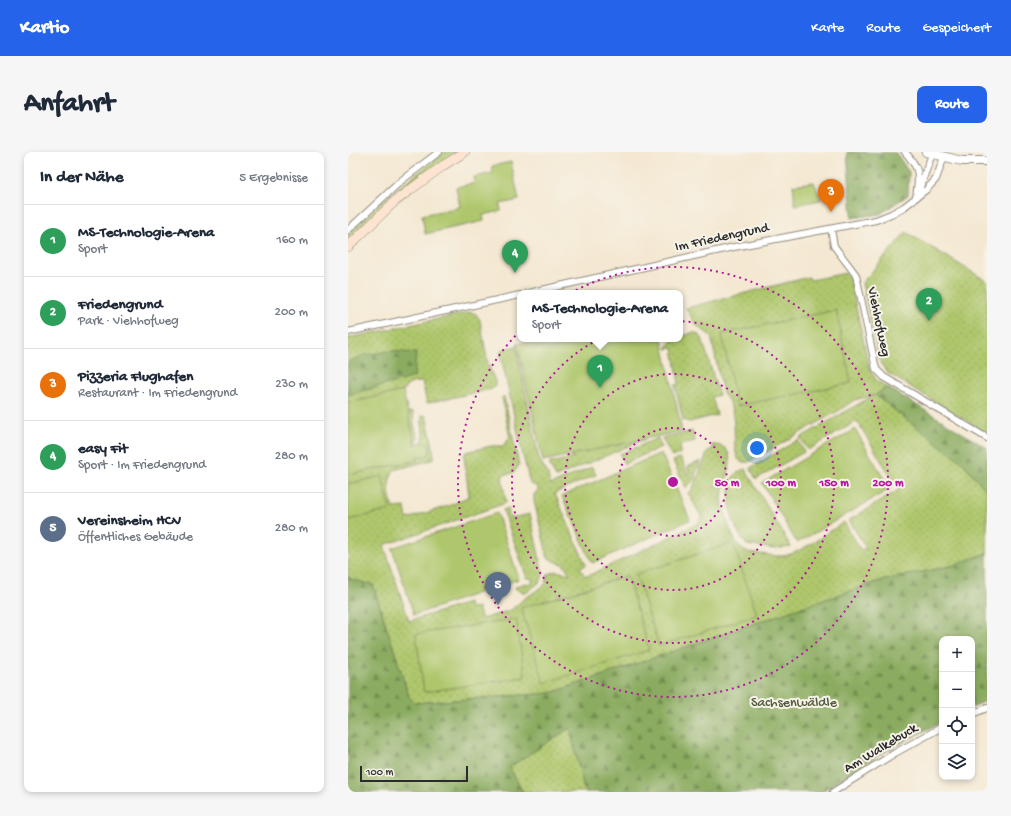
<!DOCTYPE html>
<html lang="de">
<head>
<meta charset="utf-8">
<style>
  body { margin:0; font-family:"Gochi Hand",sans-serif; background:#f6f6f7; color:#1f2937 }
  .controls { position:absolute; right:12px; bottom:12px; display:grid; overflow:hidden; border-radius:8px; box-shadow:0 2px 6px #0003 }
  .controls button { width:36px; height:36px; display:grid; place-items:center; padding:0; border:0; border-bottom:1px solid #e0e1e3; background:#fff; color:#1f2937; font:20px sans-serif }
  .scale { position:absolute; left:12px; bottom:10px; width:108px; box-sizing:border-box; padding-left:4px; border:2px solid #2b2b2b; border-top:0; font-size:11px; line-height:14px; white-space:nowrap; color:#2b2b2b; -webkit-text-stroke:3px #f7f3e8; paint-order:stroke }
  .you { position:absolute; left:409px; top:296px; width:14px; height:14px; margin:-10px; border:3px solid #fff; border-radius:50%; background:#1a73e8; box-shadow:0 0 0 6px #1a73e833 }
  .badge { display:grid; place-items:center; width:26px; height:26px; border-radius:50%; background:#2563eb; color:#fff; font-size:13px; font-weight:700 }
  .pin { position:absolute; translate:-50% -33px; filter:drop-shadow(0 1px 2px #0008) }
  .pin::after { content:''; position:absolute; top:21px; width:14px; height:12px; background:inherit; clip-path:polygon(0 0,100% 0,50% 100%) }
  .popup { position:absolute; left:169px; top:138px; width:166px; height:52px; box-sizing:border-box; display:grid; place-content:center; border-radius:8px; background:#fff; filter:drop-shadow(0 1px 3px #0005); font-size:13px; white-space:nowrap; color:#747a83 }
  .popup b { font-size:15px; color:#1f2937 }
  .popup::after { content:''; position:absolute; left:50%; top:100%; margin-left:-8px; border:8px solid transparent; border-top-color:#fff }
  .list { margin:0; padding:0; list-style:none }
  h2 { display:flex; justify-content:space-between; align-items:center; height:52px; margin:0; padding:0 16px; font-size:17px }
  h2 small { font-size:13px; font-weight:400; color:#747a83 }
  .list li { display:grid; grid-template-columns:26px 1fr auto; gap:12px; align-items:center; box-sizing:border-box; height:72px; padding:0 16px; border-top:1px solid #e0e1e3 }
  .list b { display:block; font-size:15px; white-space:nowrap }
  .list p { margin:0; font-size:13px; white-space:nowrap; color:#747a83 }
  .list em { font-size:13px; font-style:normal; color:#747a83 }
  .icon { flex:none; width:22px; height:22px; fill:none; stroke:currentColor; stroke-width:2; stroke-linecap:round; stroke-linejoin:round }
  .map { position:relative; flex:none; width:639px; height:640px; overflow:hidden; border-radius:8px }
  header { display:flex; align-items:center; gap:24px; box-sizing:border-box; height:56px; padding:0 20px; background:#2563eb; color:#fff }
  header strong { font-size:19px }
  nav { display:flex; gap:22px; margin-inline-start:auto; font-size:14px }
  .intro { display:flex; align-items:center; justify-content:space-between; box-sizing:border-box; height:96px; padding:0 24px }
  h1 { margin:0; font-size:28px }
  .button { padding:10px 18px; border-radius:8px; background:#2563eb; color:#fff; font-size:14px; font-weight:700 }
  main { display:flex; gap:24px; padding:0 24px }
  aside { flex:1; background:#fff; border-radius:8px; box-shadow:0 2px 6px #0003 }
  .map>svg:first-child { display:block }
  .grass { fill:url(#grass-dots); stroke:#6d794c }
  .forest { fill:url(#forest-firs); stroke:#5b6c46 }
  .park { fill:#afc76c; stroke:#6d794c }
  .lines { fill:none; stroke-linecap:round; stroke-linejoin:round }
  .minor-casing { stroke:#908a7e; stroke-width:8 }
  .tertiary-casing { stroke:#908a7e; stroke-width:10 }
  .secondary-casing { stroke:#908a7e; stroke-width:10 }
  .minor { stroke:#fff; stroke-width:6 }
  .tertiary { stroke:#fff; stroke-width:8 }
  .secondary { stroke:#fde4d1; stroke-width:9 }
  .ring { fill:none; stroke:#b5179e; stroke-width:2; stroke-dasharray:2 4 }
  .labels { text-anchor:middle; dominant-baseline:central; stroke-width:4; stroke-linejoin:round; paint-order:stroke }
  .street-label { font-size:14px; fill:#2b2b2b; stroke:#f7f3e8 }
  .park-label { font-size:14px; fill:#535a3e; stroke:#f7f3e8 }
  .centre { fill:#b5179e; stroke:#f7f3e8; stroke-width:2 }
  .ring-label { font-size:12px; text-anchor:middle; font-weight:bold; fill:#b5179e; stroke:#f7f3e8; stroke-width:4; stroke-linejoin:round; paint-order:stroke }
</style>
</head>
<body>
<header>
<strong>Kartio</strong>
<nav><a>Karte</a><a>Route</a><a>Gespeichert</a></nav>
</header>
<div class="intro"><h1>Anfahrt</h1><a class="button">Route</a></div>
<main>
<aside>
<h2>In der Nähe<small>5 Ergebnisse</small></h2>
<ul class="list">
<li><span class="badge" style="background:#2e9e5b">1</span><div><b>MS-Technologie-Arena</b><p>Sport</p></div><em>160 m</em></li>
<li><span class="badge" style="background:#2e9e5b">2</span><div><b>Friedengrund</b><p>Park · Viehhofweg</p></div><em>200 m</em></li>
<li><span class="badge" style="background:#e8710a">3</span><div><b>Pizzeria Flughafen</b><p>Restaurant · Im Friedengrund</p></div><em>230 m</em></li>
<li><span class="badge" style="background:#2e9e5b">4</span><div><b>easy Fit</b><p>Sport · Im Friedengrund</p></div><em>280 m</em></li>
<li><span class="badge" style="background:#5c6f8a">5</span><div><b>Vereinsheim HCV</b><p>Öffentliches Gebäude</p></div><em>280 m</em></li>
</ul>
</aside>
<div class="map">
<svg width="639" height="640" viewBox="0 0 639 640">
  <defs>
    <pattern id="grass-dots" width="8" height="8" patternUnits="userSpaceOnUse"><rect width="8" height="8" fill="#afc76c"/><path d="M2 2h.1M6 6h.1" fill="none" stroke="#97ab5e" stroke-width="1.8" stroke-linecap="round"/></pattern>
    <pattern id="forest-firs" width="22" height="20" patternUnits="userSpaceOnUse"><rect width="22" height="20" fill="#8bac60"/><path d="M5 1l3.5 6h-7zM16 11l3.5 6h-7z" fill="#728c4f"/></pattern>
  </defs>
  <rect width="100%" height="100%" fill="#f7f3e8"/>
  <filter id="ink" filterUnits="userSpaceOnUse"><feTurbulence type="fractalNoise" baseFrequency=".025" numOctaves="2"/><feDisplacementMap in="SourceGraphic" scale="8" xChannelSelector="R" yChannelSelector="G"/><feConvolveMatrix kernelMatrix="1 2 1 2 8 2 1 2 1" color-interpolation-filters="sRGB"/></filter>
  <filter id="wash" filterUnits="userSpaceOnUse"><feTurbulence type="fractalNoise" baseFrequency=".012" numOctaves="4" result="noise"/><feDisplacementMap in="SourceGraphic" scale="16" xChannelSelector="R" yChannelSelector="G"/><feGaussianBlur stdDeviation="0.9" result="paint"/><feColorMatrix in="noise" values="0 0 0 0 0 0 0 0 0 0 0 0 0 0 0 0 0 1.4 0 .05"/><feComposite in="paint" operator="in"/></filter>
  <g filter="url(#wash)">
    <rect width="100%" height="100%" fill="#f4e8d2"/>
    <path class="grass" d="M 97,0 L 110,0 L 0,90 L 0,83 L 35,48 Z
      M 558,80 L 639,129 L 639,281 L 538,220 L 531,207 L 514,131 Z
      M 498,121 L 502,128 L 522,218 L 529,229 L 539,235 L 527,243 L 616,311 L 639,339 L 639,401 L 607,413 L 528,430 L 203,541 L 66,551 L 61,545 L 25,433 L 2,427 L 0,424 L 0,323 L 70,308 L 70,304 L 76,305 L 83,296 L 82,293 L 75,290 C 76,281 73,272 74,264 L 77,263 L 78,264 L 85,294 L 86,306 L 83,308 L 46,318 C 38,330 41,343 45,356 L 57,355 L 59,367 L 103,353 L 121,344 L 116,304 L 118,300 L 143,294 L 154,294 L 162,286 L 154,246 L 156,244 L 171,313 C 168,319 164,323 157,322 L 154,326 L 158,351 L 36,393 L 61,469 L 120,451 L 123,457 L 130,456 L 134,467 L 163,458 L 177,446 L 197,433 L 200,422 L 208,419 L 222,422 L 216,413 L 200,406 L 186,349 L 186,342 L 190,338 L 189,334 L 182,332 C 171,290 163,247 153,205 L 153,198 L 168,194 L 191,307 L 200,322 L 202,333 L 244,315 L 248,323 L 209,340 L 207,342 L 238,413 L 232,416 L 237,424 L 242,423 L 351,371 L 353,364 L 340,341 L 345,336 L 360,299 L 365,297 L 364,293 C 372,293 378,294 381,303 C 386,320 370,338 375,354 C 379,368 383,388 395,398 C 399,401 407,402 413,402 C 420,403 427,404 434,404 C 450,403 482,379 496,370 L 513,398 L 518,396 L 501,368 L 551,338 L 509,269 L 460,298 L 452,286 L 526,243 L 506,248 L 492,258 L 401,310 L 393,310 C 380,299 394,259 375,242 L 363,184 L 348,173 L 338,156 L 461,125 L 462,128 Z
      M 123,160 L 128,162 L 132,168 L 140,212 L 147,229 L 147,234 L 144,237 L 79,251 L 74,230 C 65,230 60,231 55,239 L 0,251 L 0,186 Z
      M 343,181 L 348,181 L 354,186 L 371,243 L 364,245 L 369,263 L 341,270 L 335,268 L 327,233 L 331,232 L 325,196 L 318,197 C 322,189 324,187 332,187 L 332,183 L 339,183 Z
      M 60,260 L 65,260 L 66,273 L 70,286 L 67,293 Z
      M 344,279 L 347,289 L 332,293 L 332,302 L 324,305 L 314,286 Z
      M 304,284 L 208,325 L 202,315 L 202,311 L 225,306 L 224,302 Z
      M 310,286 L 313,295 L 276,312 L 272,302 Z
      M 450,288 L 456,300 L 408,327 L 402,316 Z
      M 332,306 L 334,308 L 339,322 L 341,321 L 339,315 L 353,309 L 344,330 L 338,336 L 325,309 Z
      M 397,317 L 443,395 L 426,397 L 399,393 C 386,378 380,357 382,338 C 383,332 383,327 387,323 C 389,320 394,318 397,317 Z
      M 160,356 L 162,366 L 182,362 L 195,422 L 193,429 L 178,441 L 169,438 L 167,436 L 168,434 L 178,431 L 180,432 L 185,430 L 183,426 L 179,426 L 155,358 Z
      M 222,576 L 236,637 L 240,640 L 175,640 L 161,615 Z"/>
    <path class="forest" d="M 499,0 L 548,1 L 561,20 L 560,43 L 532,62 L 504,66 Z
      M 42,199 L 68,201 L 66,225 L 0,243 L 0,210 L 16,203 Z
      M 539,235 L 639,296 L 639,339 L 615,311 L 527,243 Z
      M 639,401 L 639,548 L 624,556 L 624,487 L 594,487 L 594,570 C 552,590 511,614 473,640 L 240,640 L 236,637 L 222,576 L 161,615 L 175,640 L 0,640 L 0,424 L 2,427 L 25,433 L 61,545 L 67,551 L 203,541 L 528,430 L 607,413 Z"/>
    <path class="park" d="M 163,10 L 171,48 L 152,52 L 153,59 L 135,63 L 136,69 L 77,82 L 74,63 L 112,55 L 108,35 L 127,31 L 126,25 L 145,21 L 144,14 Z
      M 466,30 L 473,48 L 447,53 L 445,33 Z
      M 488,158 L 503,231 L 389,254 L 374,182 Z
      M 192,187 L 314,187 L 334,279 L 195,309 L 169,192 Z
      M 55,239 L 67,293 C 72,289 76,289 82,293 L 82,300 L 79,304 L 69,304 L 70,308 L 0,323 L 0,251 Z
      M 507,277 L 542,337 L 449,391 L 414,331 Z
      M 313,301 L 342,368 L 244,411 L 214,344 Z
      M 34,324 L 42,358 L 0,368 L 0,332 Z
      M 149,361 L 171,427 L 66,463 L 44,396 Z
      M 385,391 L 409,463 L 311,494 L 288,422 Z
      M 279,424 L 301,498 L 196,531 L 173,456 Z
      M 168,467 L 177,525 L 76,540 L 68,482 Z"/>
  </g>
  <g filter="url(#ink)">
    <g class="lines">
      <g class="minor-casing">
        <path id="minor" d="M 557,0 C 573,18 571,23 568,45
          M 571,38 L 584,2
          M 483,77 L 486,94 L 508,123 L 528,217 L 536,225 L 639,286
          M 0,78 L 54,28 L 91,0
          M 180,141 L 386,95 L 528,68 L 543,62 L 556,55 L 579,37 L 588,27 L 596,5
          M 0,180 L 172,143
          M 624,562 L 639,556
          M 485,640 L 547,601 L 594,575"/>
      </g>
      <g class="tertiary-casing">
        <path id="tertiary" d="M 578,0 L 614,9 L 639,9"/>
      </g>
      <g class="secondary-casing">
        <path id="secondary" d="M 0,95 L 47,49 L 96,13 L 117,0"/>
      </g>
      <use href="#minor" class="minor"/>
      <use href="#tertiary" class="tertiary"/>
      <use href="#secondary" class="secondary"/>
    </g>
  </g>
  <g class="ring">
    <circle cx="325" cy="330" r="54"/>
    <circle cx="325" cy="330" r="108"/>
    <circle cx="325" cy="330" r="161"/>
    <circle cx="325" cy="330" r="215"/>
  </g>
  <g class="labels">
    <g class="street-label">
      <text transform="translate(374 86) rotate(-12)">Im Friedengrund</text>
      <text transform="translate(530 170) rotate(78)">Viehhofweg</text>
      <text transform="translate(533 597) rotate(-31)">Am Walkebuck</text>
    </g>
    <g class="park-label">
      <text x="446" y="551">Sachsenwäldle</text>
    </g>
  </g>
  <circle cx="325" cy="330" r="6" class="centre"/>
  <g class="ring-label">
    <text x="379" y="334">50 m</text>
    <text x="433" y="334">100 m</text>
    <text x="486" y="334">150 m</text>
    <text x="540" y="334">200 m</text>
  </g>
</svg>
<div class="controls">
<button>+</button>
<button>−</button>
<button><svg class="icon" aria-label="locate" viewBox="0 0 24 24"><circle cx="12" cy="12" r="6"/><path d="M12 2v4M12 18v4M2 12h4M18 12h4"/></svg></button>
<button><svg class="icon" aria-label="layers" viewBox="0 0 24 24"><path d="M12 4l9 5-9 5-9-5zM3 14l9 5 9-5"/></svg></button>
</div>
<div class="scale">100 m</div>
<div class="you"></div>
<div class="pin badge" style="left:252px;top:236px;background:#2e9e5b">1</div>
<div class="popup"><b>MS-Technologie-Arena</b>Sport</div>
<div class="pin badge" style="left:581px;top:169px;background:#2e9e5b">2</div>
<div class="pin badge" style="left:483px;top:60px;background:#e8710a">3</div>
<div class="pin badge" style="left:167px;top:121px;background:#2e9e5b">4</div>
<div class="pin badge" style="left:150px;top:453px;background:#5c6f8a">5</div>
</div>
</main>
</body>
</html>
